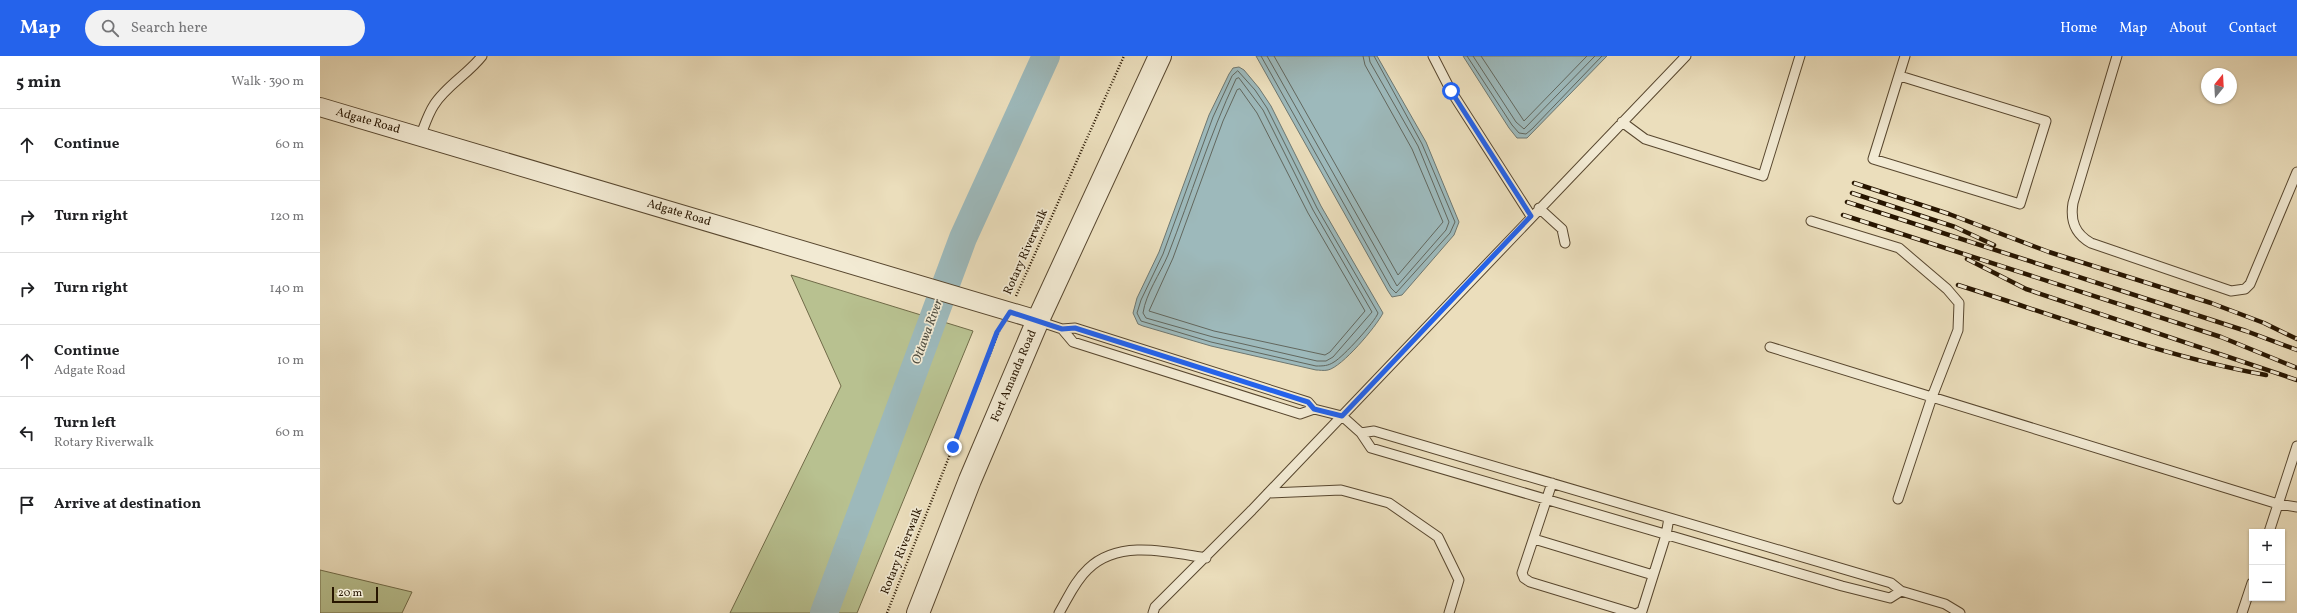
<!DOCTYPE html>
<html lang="en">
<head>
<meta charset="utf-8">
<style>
  body { margin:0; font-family:Vollkorn,serif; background:#f2f2f2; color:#202124 }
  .controls { position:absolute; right:12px; bottom:12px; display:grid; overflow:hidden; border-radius:0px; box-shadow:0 1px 3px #0004 }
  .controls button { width:36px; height:36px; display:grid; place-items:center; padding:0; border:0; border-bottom:1px solid #e0e0e0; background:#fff; color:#202124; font:20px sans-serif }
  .compass { position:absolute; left:1881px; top:12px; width:36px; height:36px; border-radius:50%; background:#fff; box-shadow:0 1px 3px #0004; rotate:18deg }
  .scale { position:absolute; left:12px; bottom:10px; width:46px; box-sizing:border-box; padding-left:4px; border:2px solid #271500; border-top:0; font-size:11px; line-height:14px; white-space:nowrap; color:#271500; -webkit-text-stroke:3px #f2ead3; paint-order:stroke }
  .stop { position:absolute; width:12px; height:12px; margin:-9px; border:3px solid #2563eb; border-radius:50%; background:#fff }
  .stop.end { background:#2563eb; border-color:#fff; box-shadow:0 1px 4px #0008 }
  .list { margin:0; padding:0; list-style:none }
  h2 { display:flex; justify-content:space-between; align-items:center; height:52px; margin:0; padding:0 16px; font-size:17px }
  h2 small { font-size:13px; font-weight:400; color:#757577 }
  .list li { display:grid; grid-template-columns:26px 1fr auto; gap:12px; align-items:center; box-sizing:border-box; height:72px; padding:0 16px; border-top:1px solid #e0e0e0 }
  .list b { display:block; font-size:15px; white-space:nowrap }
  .list p { margin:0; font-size:13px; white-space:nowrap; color:#757577 }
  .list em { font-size:13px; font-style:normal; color:#757577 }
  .icon { flex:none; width:22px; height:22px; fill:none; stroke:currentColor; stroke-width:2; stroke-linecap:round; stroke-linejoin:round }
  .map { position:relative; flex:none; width:1977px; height:557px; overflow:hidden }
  header { display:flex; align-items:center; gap:24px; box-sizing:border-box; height:56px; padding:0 20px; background:#2563eb; color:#fff }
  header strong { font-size:19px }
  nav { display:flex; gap:22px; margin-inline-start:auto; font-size:14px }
  .search { width:280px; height:36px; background:#f2f2f2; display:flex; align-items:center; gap:10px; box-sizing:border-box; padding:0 14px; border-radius:22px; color:#757577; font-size:15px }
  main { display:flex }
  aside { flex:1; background:#fff }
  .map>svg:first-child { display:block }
  .green { fill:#b8c190; stroke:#706b48 }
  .water { fill:#9db9bb; stroke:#6e7770 }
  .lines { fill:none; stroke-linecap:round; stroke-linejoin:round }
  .shore { stroke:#62675e; stroke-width:1 }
  .river { stroke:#9db9bb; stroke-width:28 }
  .service-casing { stroke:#58472f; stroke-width:11 }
  .minor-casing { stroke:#58472f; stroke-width:20 }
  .tertiary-casing { stroke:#58472f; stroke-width:24 }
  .path { stroke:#271500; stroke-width:2.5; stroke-dasharray:1 2; stroke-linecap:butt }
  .service { stroke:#f2ead3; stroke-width:9 }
  .minor { stroke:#f2ead3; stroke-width:18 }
  .tertiary { stroke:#f2ead3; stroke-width:22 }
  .rail-casing { stroke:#271500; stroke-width:4.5 }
  .rail { stroke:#f2ead3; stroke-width:3; stroke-dasharray:9; stroke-linecap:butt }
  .route { stroke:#2563eb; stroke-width:5 }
  .labels { text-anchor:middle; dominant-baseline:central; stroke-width:3.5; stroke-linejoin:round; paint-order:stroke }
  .street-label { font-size:12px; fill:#271500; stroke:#f2ead3 }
  .water-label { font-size:13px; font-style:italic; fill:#504e41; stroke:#f2ead3 }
</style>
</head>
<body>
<header>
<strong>Map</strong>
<div class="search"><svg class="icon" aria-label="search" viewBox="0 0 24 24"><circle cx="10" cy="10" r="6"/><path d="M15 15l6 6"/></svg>Search here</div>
<nav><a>Home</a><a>Map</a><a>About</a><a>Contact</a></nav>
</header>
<main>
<aside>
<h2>5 min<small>Walk · 390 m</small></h2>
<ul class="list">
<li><svg class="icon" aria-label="ahead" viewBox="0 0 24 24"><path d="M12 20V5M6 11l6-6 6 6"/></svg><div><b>Continue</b></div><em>60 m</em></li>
<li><svg class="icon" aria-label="right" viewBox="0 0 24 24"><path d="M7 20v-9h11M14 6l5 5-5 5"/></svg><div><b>Turn right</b></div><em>120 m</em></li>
<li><svg class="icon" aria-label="right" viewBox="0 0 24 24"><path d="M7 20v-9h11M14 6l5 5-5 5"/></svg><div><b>Turn right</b></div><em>140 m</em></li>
<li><svg class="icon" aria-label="ahead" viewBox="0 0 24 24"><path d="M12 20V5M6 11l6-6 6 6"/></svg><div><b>Continue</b><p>Adgate Road</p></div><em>10 m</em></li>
<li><svg class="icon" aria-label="left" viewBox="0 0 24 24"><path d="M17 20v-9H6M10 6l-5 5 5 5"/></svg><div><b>Turn left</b><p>Rotary Riverwalk</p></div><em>60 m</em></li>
<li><svg class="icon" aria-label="arrive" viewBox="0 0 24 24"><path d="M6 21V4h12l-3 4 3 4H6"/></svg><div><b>Arrive at destination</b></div></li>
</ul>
</aside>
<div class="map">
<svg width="1977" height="557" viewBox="0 0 1977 557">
  <rect width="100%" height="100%" fill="#ebdebc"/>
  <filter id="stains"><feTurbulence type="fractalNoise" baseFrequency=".005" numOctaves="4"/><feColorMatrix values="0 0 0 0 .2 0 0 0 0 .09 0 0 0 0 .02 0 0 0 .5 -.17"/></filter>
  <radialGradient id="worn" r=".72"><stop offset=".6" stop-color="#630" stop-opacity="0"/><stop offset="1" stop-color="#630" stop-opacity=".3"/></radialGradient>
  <path class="green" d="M 471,219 L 653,275 L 537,557 L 410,557 L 521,330 Z
    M 0,514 L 92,536 L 82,557 L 0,557 Z"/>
  <path class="water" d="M 936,0 L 1057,0 L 1106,86 L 1139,166 L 1134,179 L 1082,239 L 1072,241 L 1068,235 Z
    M 1143,0 L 1287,0 L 1207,82 L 1197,82 L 1189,72 Z
    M 919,11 L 924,14 L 939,32 L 951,50 L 1001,150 L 1063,257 C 1056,271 1022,311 1008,314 C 1004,315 999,314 996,314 L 891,290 L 823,270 L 818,268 L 813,257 L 817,242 L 839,196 L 889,59 L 909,18 L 913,12 Z"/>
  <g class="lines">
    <path class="shore" d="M 941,0 L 1071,232 L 1076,237 L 1130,177 L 1135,166 L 1102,88 L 1054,0
      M 947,0 L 1077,230 L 1126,174 L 1129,166 L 1098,90 L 1050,6 L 1049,0
      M 954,0 L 1078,219 L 1123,166 L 1092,93 L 1045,9 L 1043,0
      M 1147,0 L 1192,69 L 1199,77 L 1206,78 L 1212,73 L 1282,0
      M 1153,0 L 1196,66 L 1204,73 L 1275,0
      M 1161,0 L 1204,65 L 1267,0
      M 918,15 L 935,34 L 947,52 L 997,152 L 1058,257 C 1055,266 1023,301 1014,306 C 1008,310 1003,310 996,310 L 891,286 L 821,265 L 817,257 L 821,244 L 843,198 L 893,61 L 912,20 Z
      M 919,22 L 943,54 L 993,154 L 1052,256 L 1013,301 L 1006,305 L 997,305 L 893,281 L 826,262 L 823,257 C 826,237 840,218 848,199 C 871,140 889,80 916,23 Z
      M 920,33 L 937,57 L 988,157 L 1045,255 L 1010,296 L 1005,299 L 894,275 L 829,255 L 853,202 L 903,65 L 917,34 Z"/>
    <path class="river" d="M 504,557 L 643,182 L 726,0"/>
    <g class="service-casing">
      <path id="service" d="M 1113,0 L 1131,35 L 1211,160
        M 1797,0 L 1753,147 C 1750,165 1755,178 1771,187 L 1911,235 L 1925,233 L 1930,228 L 1977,116
        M 1580,20 L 1726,65 L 1700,148 L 1553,103 L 1585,0
        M 1302,66 L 1325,83 L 1443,120 L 1480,0
        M 100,81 C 104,71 108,58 114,49 C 126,30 148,18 162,0
        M 1219,152 L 1242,173 L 1245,187
        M 1491,165 L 1579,192 L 1627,233 L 1639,247 L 1638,274 L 1612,341 L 1578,443
        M 718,265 L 742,273 L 755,272 L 988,346 L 994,353 L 1022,360 L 1041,377 L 1051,392 L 1522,530 L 1570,542 L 1581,535
        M 742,273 L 753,286 L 980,358 L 994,353
        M 1450,291 L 1958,448 L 1977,451
        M 1041,377 L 1054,375 L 1571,527 L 1581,535 L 1625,548 L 1640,557
        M 1232,427 L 1202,517 L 1204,522 L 1210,526 L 1312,557
        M 948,437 L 1021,434 L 1069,447 L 1118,481 L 1139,524 L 1129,557
        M 1949,476 L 1977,390
        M 1214,483 L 1333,519
        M 739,557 C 748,542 755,525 768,513 C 799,483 848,496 886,502
        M 833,557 L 835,551 L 932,454 L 1366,0
        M 1318,557 L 1322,555 L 1346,479 L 1349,462
        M 1922,557 L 1932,527"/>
    </g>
    <g class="minor-casing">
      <path id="minor" d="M 0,51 L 718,264"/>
    </g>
    <g class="tertiary-casing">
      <path id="tertiary" d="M 598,557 L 650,424 L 718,264 L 840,0"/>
    </g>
    <path class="path" d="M 696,240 L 804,0
      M 567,557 L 681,270"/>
    <use href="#service" class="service"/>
    <use href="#minor" class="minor"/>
    <use href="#tertiary" class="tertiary"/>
    <g class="rail-casing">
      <path id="rail" d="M 1534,127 L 1629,158 L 1729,196 L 1891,247 L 1944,267 L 1977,283
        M 1532,137 L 1635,171 L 1674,189
        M 1527,146 L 1926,275 L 1977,294
        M 1523,159 L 1901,281 L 1977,312
        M 1647,203 L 1706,233 L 1977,324
        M 1638,229 C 1740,261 1841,300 1946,319"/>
    </g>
    <use href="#rail" class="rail"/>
  </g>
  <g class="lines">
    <path class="route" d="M 633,391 L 677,276 L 690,256 L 742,273 L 755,272 L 988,346 L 994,353 L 1022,360 L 1211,160 L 1131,35"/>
  </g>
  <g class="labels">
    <g class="street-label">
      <text transform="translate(48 65) rotate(16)">Adgate Road</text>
      <text transform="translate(359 157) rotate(17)">Adgate Road</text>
      <text transform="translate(706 196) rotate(-66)">Rotary Riverwalk</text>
      <text transform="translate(694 320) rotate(-67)">Fort Amanda Road</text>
      <text transform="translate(582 495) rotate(-68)">Rotary Riverwalk</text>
    </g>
    <g class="water-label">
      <text transform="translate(608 276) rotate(-70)">Ottawa River</text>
    </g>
  </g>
  <rect width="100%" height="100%" filter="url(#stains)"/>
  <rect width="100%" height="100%" fill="url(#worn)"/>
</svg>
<div class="controls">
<button>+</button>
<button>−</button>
</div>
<svg class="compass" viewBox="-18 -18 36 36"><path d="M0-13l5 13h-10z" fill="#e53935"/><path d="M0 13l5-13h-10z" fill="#757577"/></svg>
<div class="scale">20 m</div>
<div class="stop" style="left:1131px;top:35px"></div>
<div class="stop end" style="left:633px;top:391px"></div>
</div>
</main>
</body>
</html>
